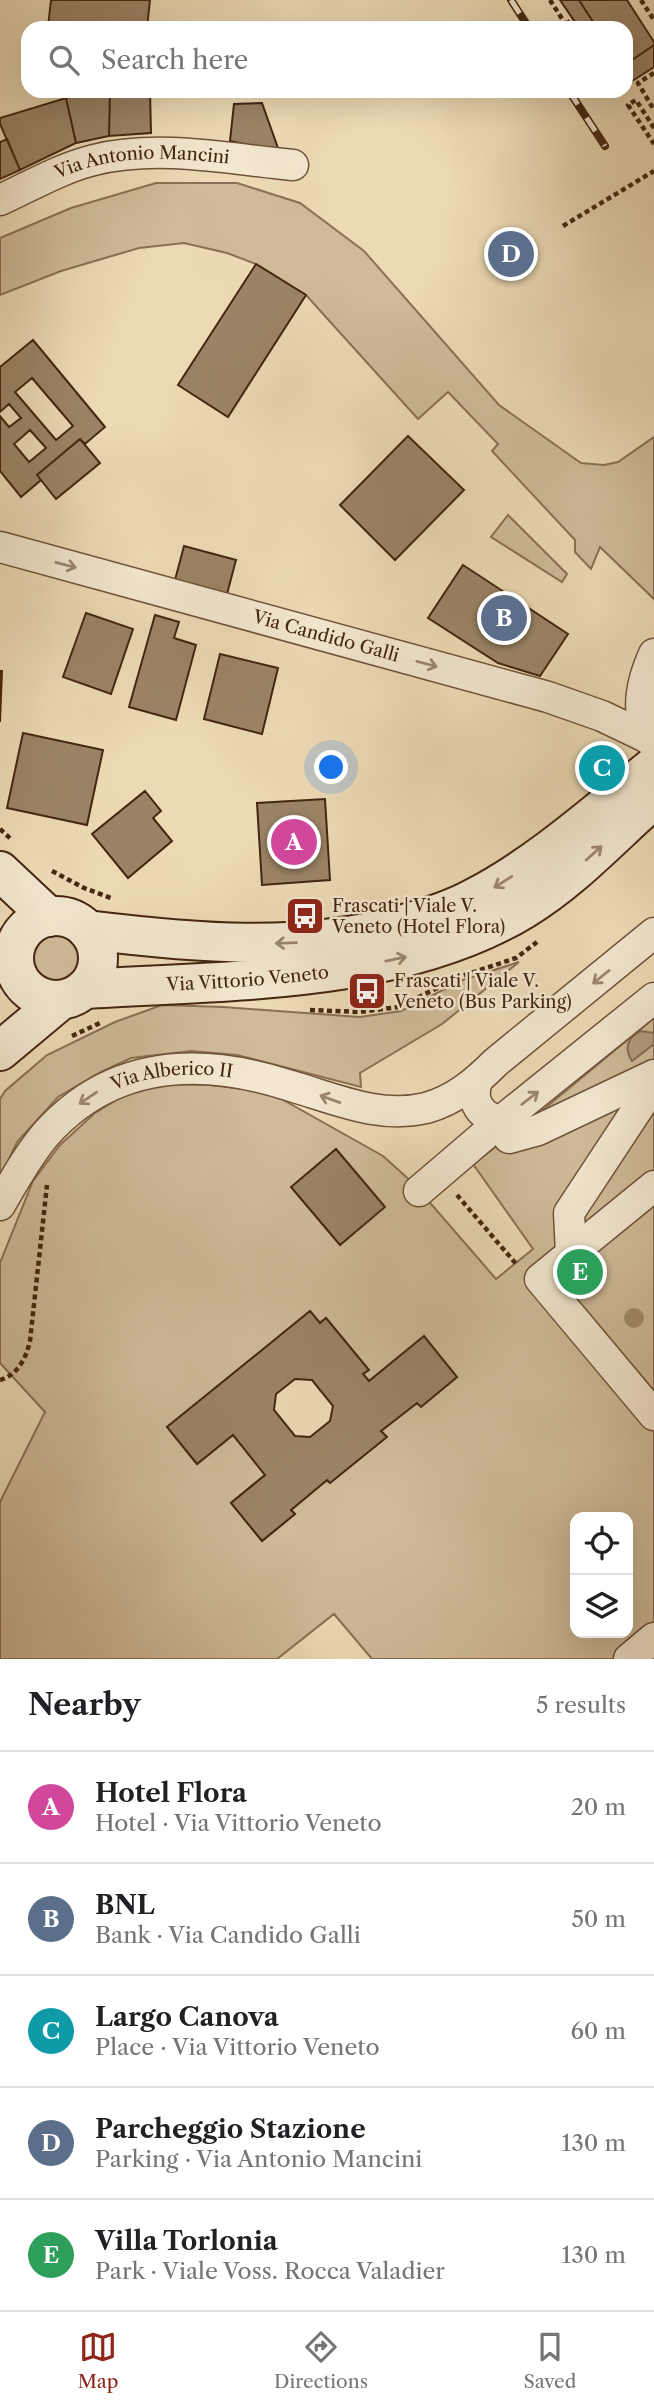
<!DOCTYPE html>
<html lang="en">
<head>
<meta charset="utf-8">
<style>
  body { margin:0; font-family:"Libre Caslon Text",serif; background:#f2f2f2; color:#202124 }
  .controls { position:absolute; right:21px; bottom:21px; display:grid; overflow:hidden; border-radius:14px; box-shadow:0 7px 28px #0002 }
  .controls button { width:63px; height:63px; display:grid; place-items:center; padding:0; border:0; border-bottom:2px solid #e0e0e0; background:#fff; color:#202124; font:35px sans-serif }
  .you { position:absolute; left:332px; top:768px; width:24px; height:24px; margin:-18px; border:5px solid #fff; border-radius:50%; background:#1a73e8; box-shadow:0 0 0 10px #1a73e833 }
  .badge { display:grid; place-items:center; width:46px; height:46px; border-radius:50%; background:#8f2418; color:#fff; font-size:23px; font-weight:700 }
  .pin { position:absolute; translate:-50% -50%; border:4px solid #fff; box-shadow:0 2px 7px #0006 }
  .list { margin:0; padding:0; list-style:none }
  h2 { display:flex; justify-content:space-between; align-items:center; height:91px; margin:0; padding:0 28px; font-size:30px }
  h2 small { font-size:23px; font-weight:400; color:#757577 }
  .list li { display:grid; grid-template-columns:46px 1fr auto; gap:21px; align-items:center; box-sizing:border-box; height:112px; padding:0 28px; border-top:2px solid #e0e0e0 }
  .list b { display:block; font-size:26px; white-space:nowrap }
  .list p { margin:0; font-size:23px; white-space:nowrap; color:#757577 }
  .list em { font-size:23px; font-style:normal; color:#757577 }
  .icon { flex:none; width:38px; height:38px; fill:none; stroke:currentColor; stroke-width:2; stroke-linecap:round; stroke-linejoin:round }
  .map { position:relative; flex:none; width:654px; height:1659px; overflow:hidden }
  .search { position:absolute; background:#fff; box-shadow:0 7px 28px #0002; left:21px; right:21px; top:21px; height:77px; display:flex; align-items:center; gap:18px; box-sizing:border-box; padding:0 24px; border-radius:21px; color:#757577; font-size:26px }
  .sheet { height:651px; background:#fff }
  nav { display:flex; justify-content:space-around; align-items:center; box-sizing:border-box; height:98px; border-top:2px solid #e0e0e0; background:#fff; font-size:19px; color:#757577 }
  nav a { display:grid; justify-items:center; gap:4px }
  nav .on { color:#8f2418 }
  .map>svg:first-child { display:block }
  .green { fill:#cfbb99; stroke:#8a7054; stroke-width:2; fill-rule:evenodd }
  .water { fill:#b39d7d; stroke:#876d51; stroke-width:2 }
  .building { fill:#9b8466; stroke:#442610; stroke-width:2; fill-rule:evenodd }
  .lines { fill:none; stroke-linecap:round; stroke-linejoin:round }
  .street-casing { stroke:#6e5339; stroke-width:33 }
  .secondary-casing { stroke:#442610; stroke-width:42 }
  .path { stroke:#442610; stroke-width:4.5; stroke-dasharray:5 3.5; stroke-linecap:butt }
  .street { stroke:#f3e7cf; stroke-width:30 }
  .secondary { stroke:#f3e7cf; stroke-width:38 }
  .rail-casing { stroke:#442610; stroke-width:8 }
  .rail { stroke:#f3e7cf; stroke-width:5; stroke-dasharray:16; stroke-linecap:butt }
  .tree { fill:#a38b6d }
  .oneway { stroke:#9c8670 }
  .labels { text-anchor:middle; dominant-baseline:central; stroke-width:5; stroke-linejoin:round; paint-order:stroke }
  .street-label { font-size:18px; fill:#442610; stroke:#f3e7cf }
  .poi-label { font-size:18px; fill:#442610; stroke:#f3e7cf; text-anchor:start }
</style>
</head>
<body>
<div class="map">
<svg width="654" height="1659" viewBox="0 0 654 1659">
  <rect width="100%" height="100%" fill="#ecdab5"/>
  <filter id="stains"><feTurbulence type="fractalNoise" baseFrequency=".00286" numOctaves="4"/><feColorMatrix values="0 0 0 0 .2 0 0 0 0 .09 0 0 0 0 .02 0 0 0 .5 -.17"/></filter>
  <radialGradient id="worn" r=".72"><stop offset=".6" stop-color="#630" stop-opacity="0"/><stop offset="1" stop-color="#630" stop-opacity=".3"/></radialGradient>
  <path class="green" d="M 156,183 L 237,183 L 300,203 L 364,251 L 499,405 L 581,463 L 604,465 L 618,462 L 654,437 L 654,599 L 600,547 L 591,569 L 575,552 L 575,540 L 492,451 L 498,444 L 448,392 L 418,419 L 306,295 L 256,264 L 227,253 L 184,243 L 139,248 L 61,271 L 0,295 L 0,238 L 71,208 Z
    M 508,515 L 567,574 L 562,582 L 491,537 Z
    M 58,931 C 80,935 90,951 85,973 L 55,991 C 18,980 21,938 58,931 Z
    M 519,962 L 442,1024 L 360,1073 L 361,1087 L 237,1055 L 191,1051 L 131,1058 L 99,1073 L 58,1097 L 17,1142 L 0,1178 L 0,1099 L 5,1091 L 47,1055 L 115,1022 L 162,1005 L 223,1007 L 360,1017 L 401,1011 L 463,980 Z
    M 654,1018 L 654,1659 L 372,1659 L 334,1614 L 277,1659 L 0,1659 L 0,1502 L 45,1412 L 0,1363 L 0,1263 L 33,1181 L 60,1145 L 95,1113 L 126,1094 L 166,1084 L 210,1085 L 269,1092 L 383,1156 L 413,1183 L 496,1279 L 533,1249 L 473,1164 L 533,1118 ZM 326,1318 L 368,1369 L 363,1374 L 369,1381 L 424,1337 L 457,1377 L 421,1406 L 417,1403 L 381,1431 L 386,1437 L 330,1483 L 327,1480 L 291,1510 L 295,1514 L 262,1541 L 231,1503 L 265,1475 L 233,1435 L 197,1464 L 167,1427 ZM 575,1517 L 628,1517 L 628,1633 L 575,1633 Z"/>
  <path class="water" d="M 641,1031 L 654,1033 L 654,1044 L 632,1061 C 624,1049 627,1037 641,1031 Z"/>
  <path class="building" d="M 51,0 L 150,0 L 147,28 L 48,27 Z
    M 560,0 L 579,0 L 597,28 L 579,28 Z
    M 579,0 L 627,0 L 654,42 L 654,45 L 626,64 L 626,28 L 597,28 Z
    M 654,45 L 654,67 L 626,85 L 626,64 Z
    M 97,91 L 110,91 L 109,136 L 76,143 L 66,98 Z
    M 110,91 L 150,91 L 151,133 L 109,136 Z
    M 66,98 L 76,143 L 20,170 L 0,124 L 0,118 Z
    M 262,103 L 279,151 L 230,141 L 234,104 Z
    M 7,139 L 20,170 L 0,179 L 0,142 Z
    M 256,264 L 306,295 L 228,417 L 178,385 Z
    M 33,340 L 105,427 L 85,444 L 80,439 L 37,475 L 41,480 L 21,497 L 0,471 L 0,416 L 9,427 L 21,418 L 9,404 L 0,412 L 0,367 ZM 32,378 L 73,426 L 56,440 L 15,392 ZM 30,430 L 46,448 L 29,462 L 14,444 Z
    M 408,436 L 464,490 L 395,560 L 340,505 Z
    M 80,439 L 100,463 L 56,499 L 37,475 Z
    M 184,546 L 236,560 L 227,594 L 175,580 Z
    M 463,565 L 568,634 L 540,676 L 498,663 L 428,618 Z
    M 86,613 L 133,629 L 111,694 L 63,677 Z
    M 155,615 L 179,622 L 174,638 L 196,645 L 176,720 L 129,707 Z
    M 220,654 L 278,668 L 262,734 L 204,719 Z
    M 0,671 L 2,671 L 0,722 Z
    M 23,733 L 103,750 L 87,825 L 7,808 Z
    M 145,791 L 161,811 L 153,818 L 172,841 L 128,878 L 92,834 Z
    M 325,799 L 330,880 L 262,885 L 257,803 Z
    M 336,1149 L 385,1207 L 340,1245 L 291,1187 Z
    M 310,1311 L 320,1323 L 326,1318 L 369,1370 L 363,1374 L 369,1381 L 424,1336 L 457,1377 L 421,1407 L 417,1403 L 381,1431 L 387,1437 L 330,1483 L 327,1480 L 291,1510 L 295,1514 L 262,1541 L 231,1503 L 265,1475 L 233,1435 L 197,1464 L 167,1427 ZM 295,1379 L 312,1380 L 333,1406 L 330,1421 L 310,1437 L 295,1436 L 274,1410 L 276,1394 Z"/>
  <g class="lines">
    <g class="street-casing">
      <g id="street">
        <path id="s1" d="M 0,200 C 31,186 61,168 94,160 C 158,144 229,159 293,165"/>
        <path id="s2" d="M 0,547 L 548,697 L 602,716 L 646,737"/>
        <path d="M 654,654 C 641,683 637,706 646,737 L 654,743"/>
        <path d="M 477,1081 C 470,1101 480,1117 501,1121 L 654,998"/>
        <path d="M 509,1138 L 538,1130 L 654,1075"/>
        <path d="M 654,1186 L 540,1279 L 654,1415"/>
        <path d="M 419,1191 L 501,1121"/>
        <path id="s3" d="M 0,1205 C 14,1181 28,1155 46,1134 C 113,1059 202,1057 291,1086 C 336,1099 379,1119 426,1108 C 455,1100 476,1082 496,1062 L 654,933"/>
        <path d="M 571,1254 L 569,1213 L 654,1084"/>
        <path d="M 629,1659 L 654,1638"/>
      </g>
    </g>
    <g class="secondary-casing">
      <g id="secondary">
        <path d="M 0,871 L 49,917"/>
        <circle cx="56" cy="958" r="42"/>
        <path d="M 87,930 C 195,943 298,953 404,924 C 428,917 452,910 474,898 C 538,865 598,811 654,766"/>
        <path id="s4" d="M 84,989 C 226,980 400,985 524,909 C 572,880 612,836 654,799"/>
        <path d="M 0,1051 L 61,1000"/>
      </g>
    </g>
    <path class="path" d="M 550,0 L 568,28
      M 641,0 L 654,20
      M 566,24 L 573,19
      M 654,73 L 638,83 L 654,110
      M 654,128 L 636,100 L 628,105 L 654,144
      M 563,226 L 654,171
      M 0,829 L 12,840
      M 52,871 L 84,888 L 111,898
      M 310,1010 L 360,1012 L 398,1007 L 462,976 L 516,958 L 537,942
      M 72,1036 L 102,1022
      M 457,1195 L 517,1265
      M 0,1380 C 18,1375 26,1358 30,1341 L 47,1185"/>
    <use href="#street" class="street"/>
    <use href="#secondary" class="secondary"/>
    <g class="rail-casing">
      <path id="rail" d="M 511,0 L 529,28
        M 569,91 L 605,146"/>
    </g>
    <use href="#rail" class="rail"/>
  </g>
  <circle class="tree" cx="634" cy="1318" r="10"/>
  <defs><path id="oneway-shaft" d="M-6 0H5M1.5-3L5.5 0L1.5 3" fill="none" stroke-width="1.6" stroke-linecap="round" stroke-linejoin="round" transform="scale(1.75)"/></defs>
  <g class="oneway">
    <use href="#oneway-shaft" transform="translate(66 565) rotate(15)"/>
    <use href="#oneway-shaft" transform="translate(427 664) rotate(15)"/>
    <use href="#oneway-shaft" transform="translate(594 853) rotate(-42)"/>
    <use href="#oneway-shaft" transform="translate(503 882) rotate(148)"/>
    <use href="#oneway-shaft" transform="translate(286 943) rotate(178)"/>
    <use href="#oneway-shaft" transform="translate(396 959) rotate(-12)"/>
    <use href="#oneway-shaft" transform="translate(601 977) rotate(141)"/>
    <use href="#oneway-shaft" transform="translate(88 1098) rotate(146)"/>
    <use href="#oneway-shaft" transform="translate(530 1098) rotate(-38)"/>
    <use href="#oneway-shaft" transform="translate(330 1099) rotate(-160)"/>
  </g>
  <defs>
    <g id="bus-square" transform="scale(2.0125)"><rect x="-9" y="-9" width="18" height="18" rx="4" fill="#8f2418" stroke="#f3e7cf"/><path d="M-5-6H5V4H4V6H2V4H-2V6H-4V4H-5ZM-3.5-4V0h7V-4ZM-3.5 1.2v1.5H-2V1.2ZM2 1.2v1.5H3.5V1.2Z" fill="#fff"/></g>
  </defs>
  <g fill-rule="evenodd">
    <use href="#bus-square" x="305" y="916"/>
    <use href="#bus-square" x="367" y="991"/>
  </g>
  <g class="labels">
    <g class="street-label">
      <text stroke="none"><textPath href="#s1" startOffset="150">Via Antonio Mancini</textPath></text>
      <text stroke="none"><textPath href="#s2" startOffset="338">Via Candido Galli</textPath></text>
      <text stroke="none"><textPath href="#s4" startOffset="164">Via Vittorio Veneto</textPath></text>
      <text stroke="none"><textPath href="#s3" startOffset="229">Via Alberico II</textPath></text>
    </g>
    <g class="poi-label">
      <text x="332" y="906">Frascati | Viale V.<tspan x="332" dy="21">Veneto (Hotel Flora)</tspan></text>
      <text x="394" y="981">Frascati | Viale V.<tspan x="394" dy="21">Veneto (Bus Parking)</tspan></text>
    </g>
  </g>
  <rect width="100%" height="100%" filter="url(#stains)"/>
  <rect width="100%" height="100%" fill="url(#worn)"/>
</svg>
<div class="controls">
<button><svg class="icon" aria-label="locate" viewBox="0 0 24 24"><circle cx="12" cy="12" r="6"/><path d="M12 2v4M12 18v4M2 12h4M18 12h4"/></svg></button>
<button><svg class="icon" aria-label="layers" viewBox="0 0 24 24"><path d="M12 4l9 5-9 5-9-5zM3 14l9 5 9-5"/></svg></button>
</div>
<div class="you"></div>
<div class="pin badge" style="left:294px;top:842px;background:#d1479c">A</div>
<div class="pin badge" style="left:504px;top:618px;background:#5c6f8a">B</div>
<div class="pin badge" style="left:602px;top:768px;background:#0f9aa8">C</div>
<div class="pin badge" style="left:511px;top:254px;background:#5c6f8a">D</div>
<div class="pin badge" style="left:580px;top:1272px;background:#2e9e5b">E</div>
<div class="search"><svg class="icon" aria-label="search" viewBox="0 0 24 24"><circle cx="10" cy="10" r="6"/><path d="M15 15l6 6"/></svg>Search here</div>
</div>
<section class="sheet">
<h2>Nearby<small>5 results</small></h2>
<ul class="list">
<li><span class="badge" style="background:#d1479c">A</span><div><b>Hotel Flora</b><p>Hotel · Via Vittorio Veneto</p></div><em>20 m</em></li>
<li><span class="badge" style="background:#5c6f8a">B</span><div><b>BNL</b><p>Bank · Via Candido Galli</p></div><em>50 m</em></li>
<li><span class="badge" style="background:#0f9aa8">C</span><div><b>Largo Canova</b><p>Place · Via Vittorio Veneto</p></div><em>60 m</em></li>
<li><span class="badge" style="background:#5c6f8a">D</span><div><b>Parcheggio Stazione</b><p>Parking · Via Antonio Mancini</p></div><em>130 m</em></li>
<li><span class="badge" style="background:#2e9e5b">E</span><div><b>Villa Torlonia</b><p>Park · Viale Voss. Rocca Valadier</p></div><em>130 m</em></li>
</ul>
</section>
<nav>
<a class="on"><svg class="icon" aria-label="map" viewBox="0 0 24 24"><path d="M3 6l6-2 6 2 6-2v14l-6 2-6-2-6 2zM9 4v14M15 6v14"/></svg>Map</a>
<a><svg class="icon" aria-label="directions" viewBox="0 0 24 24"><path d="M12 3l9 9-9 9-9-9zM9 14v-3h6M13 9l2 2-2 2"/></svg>Directions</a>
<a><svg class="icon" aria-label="saved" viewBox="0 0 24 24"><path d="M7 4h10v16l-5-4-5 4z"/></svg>Saved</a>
</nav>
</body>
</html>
